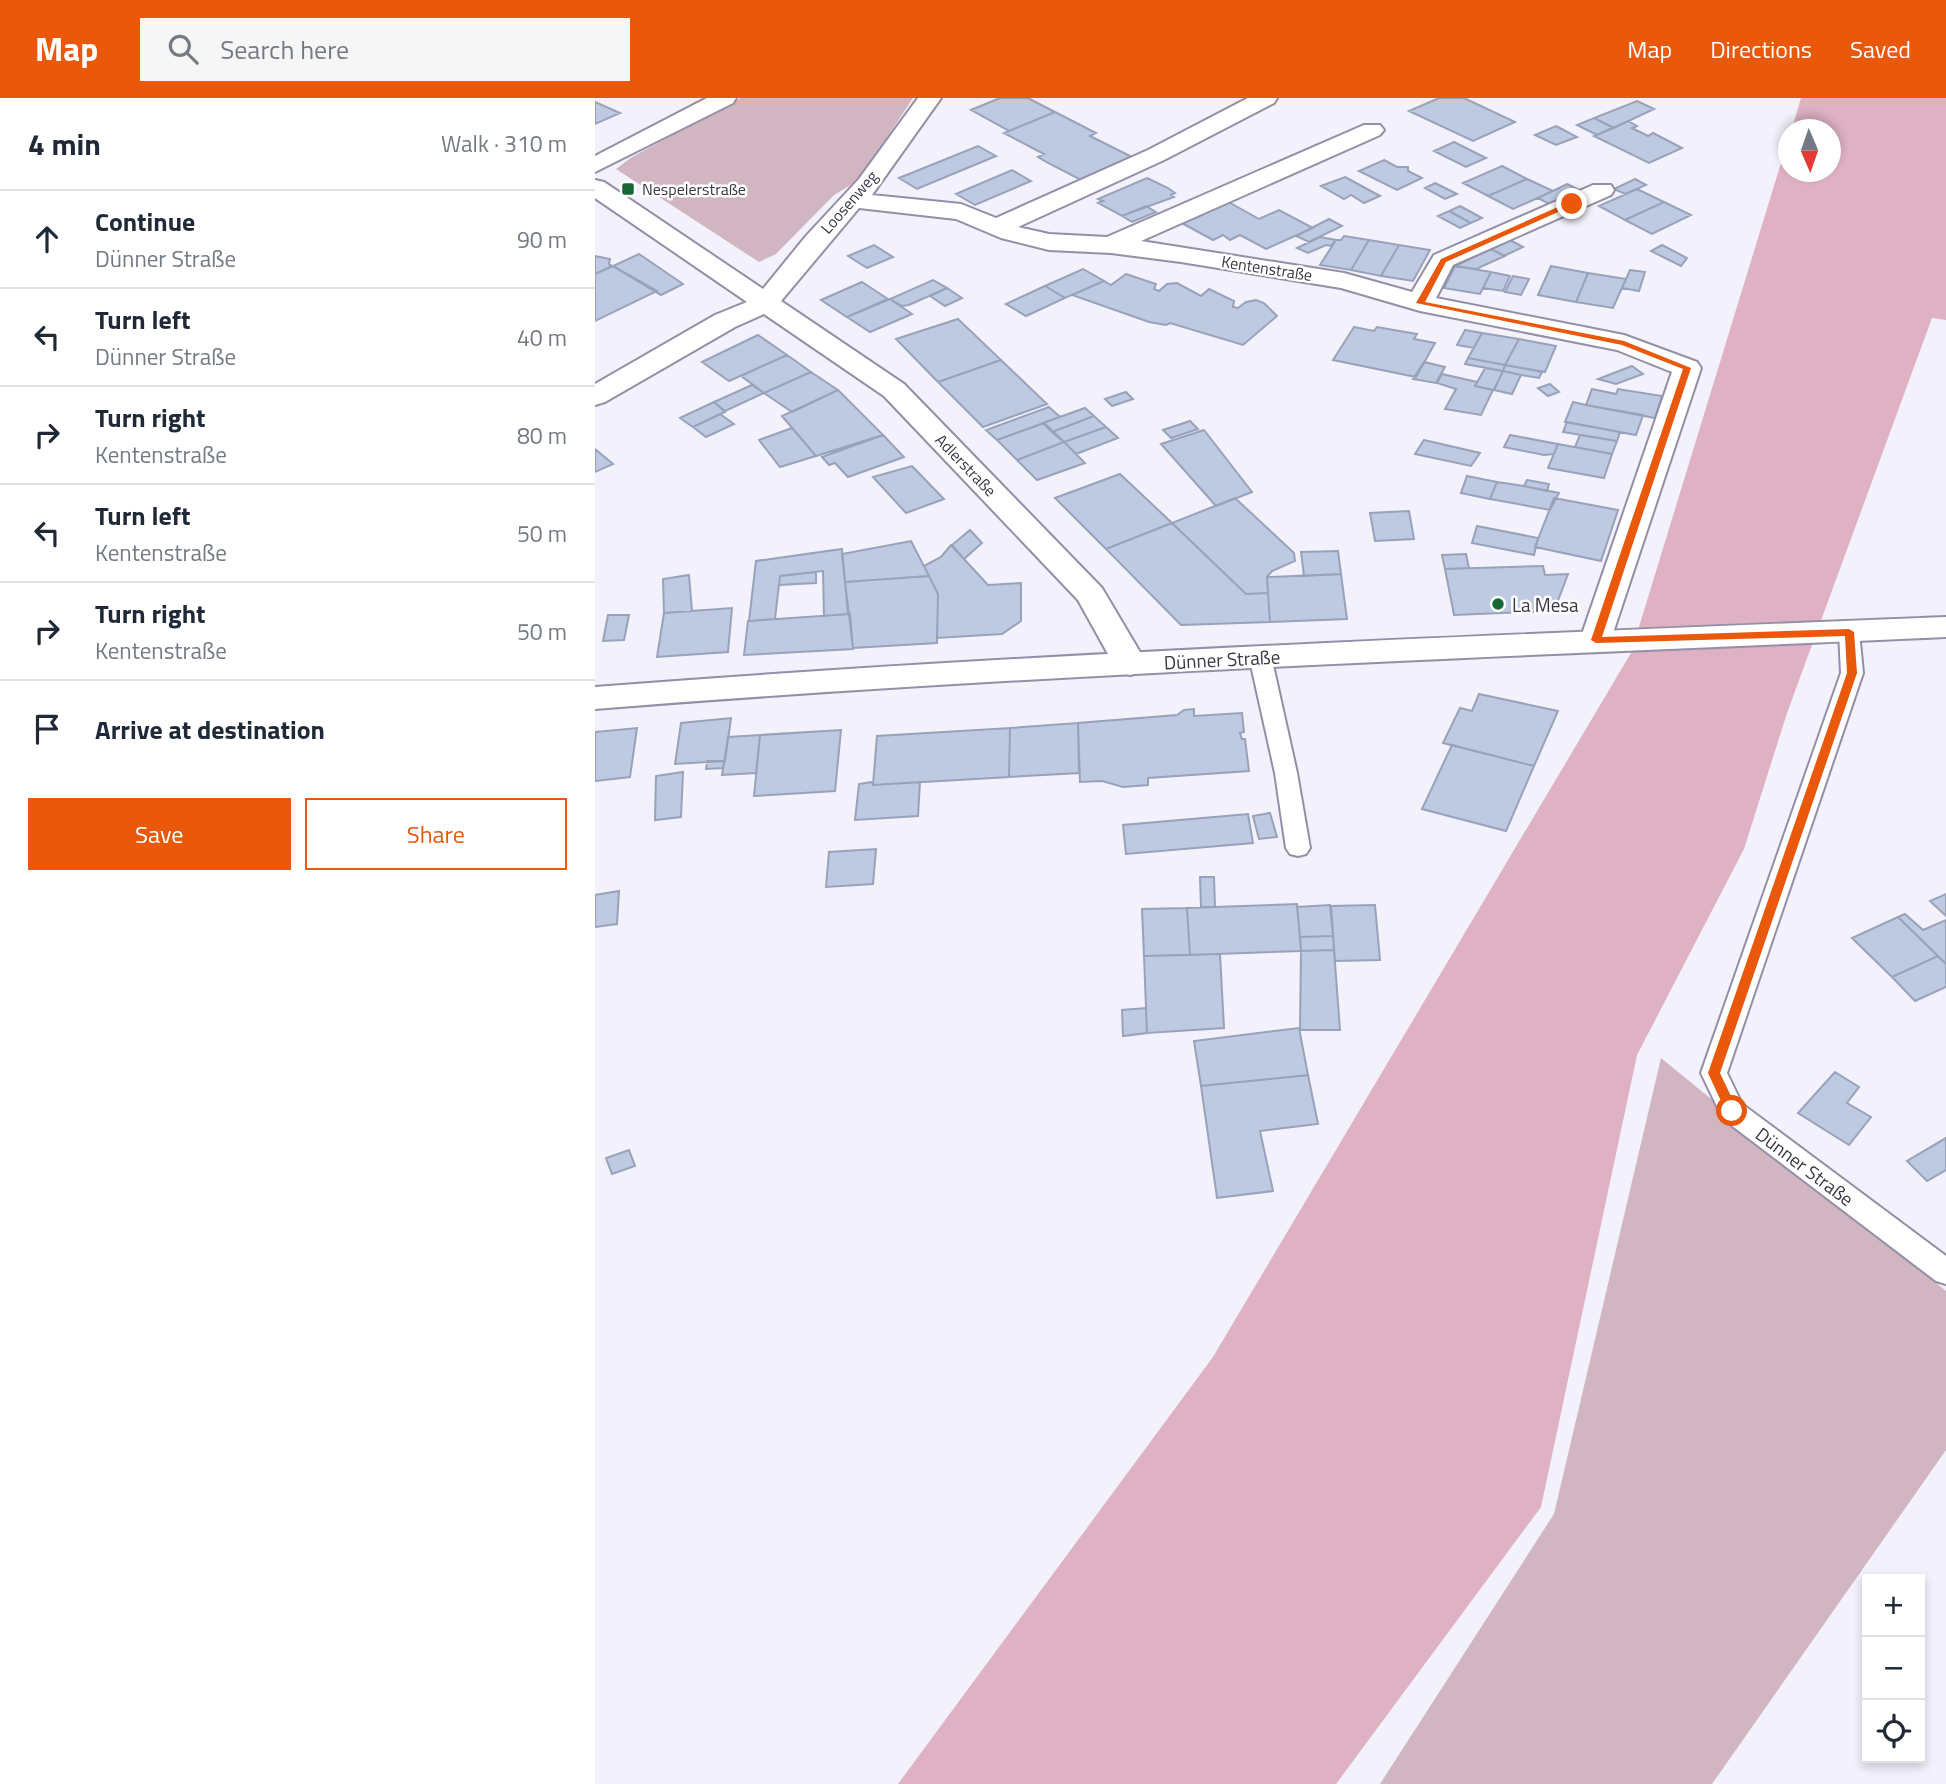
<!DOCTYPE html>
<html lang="en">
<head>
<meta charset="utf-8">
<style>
  body { margin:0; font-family:"Titillium Web",sans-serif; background:#f6f6f7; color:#1f2937 }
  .controls { position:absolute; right:21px; bottom:21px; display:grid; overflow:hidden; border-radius:0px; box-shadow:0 4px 10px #0003 }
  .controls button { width:63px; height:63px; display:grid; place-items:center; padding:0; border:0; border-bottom:2px solid #e0e1e3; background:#fff; color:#1f2937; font:35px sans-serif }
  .compass { position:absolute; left:1183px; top:21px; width:63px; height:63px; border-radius:50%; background:#fff; box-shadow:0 4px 10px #0003; rotate:178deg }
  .stop { position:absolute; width:21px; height:21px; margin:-16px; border:5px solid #ea580c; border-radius:50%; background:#fff }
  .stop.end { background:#ea580c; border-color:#fff; box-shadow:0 2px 7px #0008 }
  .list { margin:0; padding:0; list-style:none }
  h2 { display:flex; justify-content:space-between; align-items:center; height:91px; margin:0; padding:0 28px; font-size:30px }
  h2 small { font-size:23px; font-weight:400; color:#747a83 }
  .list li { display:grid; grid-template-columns:46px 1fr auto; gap:21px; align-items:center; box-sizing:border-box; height:98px; padding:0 28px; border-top:2px solid #e0e1e3 }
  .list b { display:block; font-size:26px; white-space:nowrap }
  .list p { margin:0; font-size:23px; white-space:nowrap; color:#747a83 }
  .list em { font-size:23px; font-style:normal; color:#747a83 }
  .actions { display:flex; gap:14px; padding:21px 28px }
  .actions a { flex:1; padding:16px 0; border:2px solid #ea580c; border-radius:0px; text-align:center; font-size:24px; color:#ea580c }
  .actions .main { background:#ea580c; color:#fff }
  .icon { flex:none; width:38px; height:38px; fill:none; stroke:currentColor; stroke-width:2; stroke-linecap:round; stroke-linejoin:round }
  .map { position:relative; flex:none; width:1351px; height:1686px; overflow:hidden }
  header { display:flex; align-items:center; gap:42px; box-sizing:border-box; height:98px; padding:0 35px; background:#ea580c; color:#fff }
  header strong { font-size:33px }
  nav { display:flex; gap:38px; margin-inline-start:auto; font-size:24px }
  .search { width:490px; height:63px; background:#f6f6f7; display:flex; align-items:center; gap:18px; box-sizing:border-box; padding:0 24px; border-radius:0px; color:#747a83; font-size:26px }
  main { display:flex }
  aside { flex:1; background:#fff }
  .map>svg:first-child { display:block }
  .green { fill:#d1b6c1 }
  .forest { fill:#deb1c3 }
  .building { fill:#bec9e2; stroke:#98a2ba; stroke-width:2 }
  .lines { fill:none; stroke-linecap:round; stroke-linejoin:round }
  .service-casing { stroke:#948ea7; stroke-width:4 }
  .minor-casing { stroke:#948ea7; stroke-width:4 }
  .tertiary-casing { stroke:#948ea7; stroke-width:4 }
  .service { fill:#fff; fill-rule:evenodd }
  .minor { fill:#fff; fill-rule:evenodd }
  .tertiary { fill:#fff; fill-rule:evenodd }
  .route { fill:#ea580c }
  .poi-dot { fill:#186837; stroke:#fff; stroke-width:2.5 }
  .labels { text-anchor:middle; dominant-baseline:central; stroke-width:5; stroke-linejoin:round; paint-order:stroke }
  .far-poi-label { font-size:16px; fill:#3a3843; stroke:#fff; text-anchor:start }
  .far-street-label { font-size:16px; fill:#3a3843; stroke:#fff }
  .poi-label { font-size:19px; fill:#3a3843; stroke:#fff; text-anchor:start }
  .street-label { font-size:19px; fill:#3a3843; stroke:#fff }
</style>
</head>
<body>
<header>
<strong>Map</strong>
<div class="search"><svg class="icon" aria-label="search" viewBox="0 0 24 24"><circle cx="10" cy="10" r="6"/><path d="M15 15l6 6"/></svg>Search here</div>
<nav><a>Map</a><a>Directions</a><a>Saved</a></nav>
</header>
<main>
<aside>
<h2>4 min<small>Walk · 310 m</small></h2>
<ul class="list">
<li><svg class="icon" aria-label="ahead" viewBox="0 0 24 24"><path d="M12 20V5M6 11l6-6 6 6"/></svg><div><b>Continue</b><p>Dünner Straße</p></div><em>90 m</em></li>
<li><svg class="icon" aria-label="left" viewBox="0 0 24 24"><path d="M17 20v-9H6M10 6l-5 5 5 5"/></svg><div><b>Turn left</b><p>Dünner Straße</p></div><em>40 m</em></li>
<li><svg class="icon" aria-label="right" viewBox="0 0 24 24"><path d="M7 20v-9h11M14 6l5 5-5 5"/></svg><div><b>Turn right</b><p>Kentenstraße</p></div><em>80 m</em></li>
<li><svg class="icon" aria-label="left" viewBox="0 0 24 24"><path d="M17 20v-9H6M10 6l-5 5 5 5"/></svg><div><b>Turn left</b><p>Kentenstraße</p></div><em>50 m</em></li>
<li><svg class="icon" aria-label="right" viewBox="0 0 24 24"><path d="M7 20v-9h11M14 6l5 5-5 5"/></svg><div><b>Turn right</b><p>Kentenstraße</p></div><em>50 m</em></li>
<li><svg class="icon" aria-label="arrive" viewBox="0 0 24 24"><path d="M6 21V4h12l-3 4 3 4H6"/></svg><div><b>Arrive at destination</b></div></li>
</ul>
<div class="actions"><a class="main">Save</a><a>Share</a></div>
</aside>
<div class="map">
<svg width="1351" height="1686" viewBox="0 0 1351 1686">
  <rect width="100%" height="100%" fill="#f3f1fc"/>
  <path class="green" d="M 146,0 L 318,0 L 264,82 L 239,97 L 181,156 L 164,164 L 21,71 L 37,59 Z
    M 1066,960 L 1351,1193 L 1351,1352 L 1117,1686 L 785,1686 L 959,1416 Z"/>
  <path class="forest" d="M 1206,0 L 1351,0 L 1351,222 L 1337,220 L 1192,615 L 1149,751 L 1042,957 L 946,1409 L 741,1686 L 303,1686 L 618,1259 L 1036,555 L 1193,42 L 1194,74 L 1236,74 L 1236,32 L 1197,31 Z"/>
  <path class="building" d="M 405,0 L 433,0 L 460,14 L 414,33 L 376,12 Z
    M 844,0 L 869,0 L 920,24 L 878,43 L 814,13 Z
    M 1042,3 L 1059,11 L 1019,30 L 999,20 Z
    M 0,4 L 25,15 L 0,26 Z
    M 460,14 L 501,35 L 495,38 L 537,59 L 486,82 L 453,65 L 443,59 L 449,56 L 409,35 Z
    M 999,20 L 1019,30 L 1002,37 L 982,27 Z
    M 1033,23 L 1042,28 L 1037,30 L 1053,38 L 1058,35 L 1087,50 L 1054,65 L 999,38 Z
    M 961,28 L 982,39 L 961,47 L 940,37 Z
    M 859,44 L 891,60 L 871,69 L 839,53 Z
    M 383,48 L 401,58 L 322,91 L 304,80 Z
    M 789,62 L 802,69 L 813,69 L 813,73 L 827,80 L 802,92 L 764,73 Z
    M 907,68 L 932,81 L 893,98 L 868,85 Z
    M 417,72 L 436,83 L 380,107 L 361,96 Z
    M 750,79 L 785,98 L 769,105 L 756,97 L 749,101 L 726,88 Z
    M 552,80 L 573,90 L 580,95 L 576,97 L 579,99 L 527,118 L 503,105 L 508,103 L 503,101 Z
    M 932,81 L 958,93 L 918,111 L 893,98 Z
    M 1040,81 L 1051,87 L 1030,96 L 1019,91 Z
    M 840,85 L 862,96 L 850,101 L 830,90 Z
    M 972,86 L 984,92 L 954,106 L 943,100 Z
    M 1042,91 L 1069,104 L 1030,122 L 1004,108 Z
    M 630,102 L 664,121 L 684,112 L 718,130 L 671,151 L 645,137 L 635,142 L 628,137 L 618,142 L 583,123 Z
    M 1069,104 L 1096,117 L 1057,136 L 1030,122 Z
    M 551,108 L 561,114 L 537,124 L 527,118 Z
    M 865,108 L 887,120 L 876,125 L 854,113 Z
    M 854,113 L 876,125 L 865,130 L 843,118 Z
    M 734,121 L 747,128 L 714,144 L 701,138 Z
    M 749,138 L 774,142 L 756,172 L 725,167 L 741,142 L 746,142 Z
    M 725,139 L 741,142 L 736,148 L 731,147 L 713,155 L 702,150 Z
    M 774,142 L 804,147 L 786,178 L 756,172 Z
    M 915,142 L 928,149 L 909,158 L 896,151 Z
    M 279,147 L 298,159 L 272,170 L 253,158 Z
    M 804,147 L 835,152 L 818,183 L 786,178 Z
    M 1067,147 L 1092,160 L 1086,168 L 1056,153 Z
    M 896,151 L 910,158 L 881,171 L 860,168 Z
    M 44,156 L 88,186 L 66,197 L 18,168 Z
    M 0,158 L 15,161 L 14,166 L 17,168 L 0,176 Z
    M 18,168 L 62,193 L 0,223 L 0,176 Z
    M 860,168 L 896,174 L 885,196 L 849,190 Z
    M 956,168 L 993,175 L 981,204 L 943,197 Z
    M 488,171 L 509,183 L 470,200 L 450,188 Z
    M 1035,172 L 1050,174 L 1044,193 L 1027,190 Z
    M 896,174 L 915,178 L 908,193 L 888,190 Z
    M 993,175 L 1031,181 L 1018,210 L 981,204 Z
    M 531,176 L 561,186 L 559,191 L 564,193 L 572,186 L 582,185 L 606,198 L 614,191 L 639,203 L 638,209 L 643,210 L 651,204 L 661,202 L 669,205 L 682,218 L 648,247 L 575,225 L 571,227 L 554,224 L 477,197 L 509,183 L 516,187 Z
    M 918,178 L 934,181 L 926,197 L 910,194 Z
    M 338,182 L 352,190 L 314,207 L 307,208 L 295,201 Z
    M 267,184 L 293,201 L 252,219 L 226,202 Z
    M 450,188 L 470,200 L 431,218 L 411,206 Z
    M 352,190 L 367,200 L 350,208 L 335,198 Z
    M 295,201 L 317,216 L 275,234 L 252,219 Z
    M 363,221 L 406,262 L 343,284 L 301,241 Z
    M 759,229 L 779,233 L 782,229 L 822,236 L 819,241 L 840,245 L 821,279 L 738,262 Z
    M 870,232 L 887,235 L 879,250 L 862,247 Z
    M 887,235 L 924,241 L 910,267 L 873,260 Z
    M 163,237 L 192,257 L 134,283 L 107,264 Z
    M 924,241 L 961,248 L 950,274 L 910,267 Z
    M 192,257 L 216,274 L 169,295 L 146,278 Z
    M 873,260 L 910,267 L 908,273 L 870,266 Z
    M 406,262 L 452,306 L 388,329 L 343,284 Z
    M 829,264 L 850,269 L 841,285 L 818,281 Z
    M 910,267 L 947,274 L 944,280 L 926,277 L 908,273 Z
    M 1037,268 L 1048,276 L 1021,286 L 1003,281 Z
    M 890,270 L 908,273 L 899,292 L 880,288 Z
    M 908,273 L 926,277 L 917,296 L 899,292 Z
    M 216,274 L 243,292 L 197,314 L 169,295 Z
    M 847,276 L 882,284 L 880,288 L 898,292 L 886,317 L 850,311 L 861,291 L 842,285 Z
    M 955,286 L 964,294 L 953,298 L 943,290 Z
    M 157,287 L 169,295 L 130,313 L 119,304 Z
    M 997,291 L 1021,296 L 1023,291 L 1067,298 L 1060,320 L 991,307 Z
    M 243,292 L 288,337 L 221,358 L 187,318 Z
    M 531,294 L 538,301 L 517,308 L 510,301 Z
    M 119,304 L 130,314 L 98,329 L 85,320 Z
    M 978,304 L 991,307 L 1048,317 L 1041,337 L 970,324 Z
    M 454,309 L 465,319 L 402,342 L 391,332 Z
    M 490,310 L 499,318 L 457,334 L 448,325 Z
    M 125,316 L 139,326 L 111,339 L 98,329 Z
    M 499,318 L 511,329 L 469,344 L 457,334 Z
    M 595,323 L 603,331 L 576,340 L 568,332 Z
    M 972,324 L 1025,334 L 1022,343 L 968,334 Z
    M 449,325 L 469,344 L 422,362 L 402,342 Z
    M 511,329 L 523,340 L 481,356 L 469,344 Z
    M 197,330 L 221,358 L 185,369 L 164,342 Z
    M 609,332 L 657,394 L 621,408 L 566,346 Z
    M 288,337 L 309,359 L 253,379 L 240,365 L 234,367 L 227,359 Z
    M 915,337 L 963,346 L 959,356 L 949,357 L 909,349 Z
    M 985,337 L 1022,343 L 1017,356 L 980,349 Z
    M 829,342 L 885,355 L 876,368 L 820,356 Z
    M 469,344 L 490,365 L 442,382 L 422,362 Z
    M 963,346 L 1017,356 L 1009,380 L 953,370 Z
    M 0,351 L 18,366 L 0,374 Z
    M 317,368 L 349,401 L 311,415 L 278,379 Z
    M 525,376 L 577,425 L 511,451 L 460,400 Z
    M 872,378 L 902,384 L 895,401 L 866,395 Z
    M 932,382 L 954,386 L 952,393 L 929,388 Z
    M 902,384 L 929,388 L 964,395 L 955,412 L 895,401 Z
    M 640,400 L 699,455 L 700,463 L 677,473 L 672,479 L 673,495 L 651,496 L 577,425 Z
    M 959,400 L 1023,412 L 1006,463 L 940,449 Z
    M 814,413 L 819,441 L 780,443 L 775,415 Z
    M 577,425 L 651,496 L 673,495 L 675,524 L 586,527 L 511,451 Z
    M 882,428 L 943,440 L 939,457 L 877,445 Z
    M 375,432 L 387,445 L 369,461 L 357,447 Z
    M 316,443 L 334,478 L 250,484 L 247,456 Z
    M 356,447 L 393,487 L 426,485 L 426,523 L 407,536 L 342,540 L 343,496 L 329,468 L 346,459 Z
    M 247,451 L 253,516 L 229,518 L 228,473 L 185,478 L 180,521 L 154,523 L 161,463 Z
    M 743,453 L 746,476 L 709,478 L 706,454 Z
    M 871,456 L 874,470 L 850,471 L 847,457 Z
    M 948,468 L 950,477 L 973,476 L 959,513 L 859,517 L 850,471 Z
    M 221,474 L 221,485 L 184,487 L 185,478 Z
    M 746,476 L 752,521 L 675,524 L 672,479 Z
    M 94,477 L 97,513 L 69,515 L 68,481 Z
    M 334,478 L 343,496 L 342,545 L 258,550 L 250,484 Z
    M 137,510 L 133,554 L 62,559 L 69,515 Z
    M 255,516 L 258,551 L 149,557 L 153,523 Z
    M 13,517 L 34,517 L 29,542 L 8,543 Z
    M 884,596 L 963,613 L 939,668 L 848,645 L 865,610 L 877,613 Z
    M 599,611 L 599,618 L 647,615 L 649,634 L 645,635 L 647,641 L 650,641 L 654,673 L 553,680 L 553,687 L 528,689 L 507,683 L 485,684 L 483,625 L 582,617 L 589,612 Z
    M 136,620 L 130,663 L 80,666 L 86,625 Z
    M 483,625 L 484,675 L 414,679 L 415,630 Z
    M 42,630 L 35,679 L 0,683 L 0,634 Z
    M 415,630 L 414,679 L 278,687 L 282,638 Z
    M 246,632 L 240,693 L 159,698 L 165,637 Z
    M 165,637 L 161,675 L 127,677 L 133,639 Z
    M 857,647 L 939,668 L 911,733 L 827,711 Z
    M 112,663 L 129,663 L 128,670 L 111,671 Z
    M 88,674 L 86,719 L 60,722 L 61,678 Z
    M 276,684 L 278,687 L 325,684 L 323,718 L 260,722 L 264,686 Z
    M 675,715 L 682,739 L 664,741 L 658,718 Z
    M 653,716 L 658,745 L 531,756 L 528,727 Z
    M 281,751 L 278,786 L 231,789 L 234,754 Z
    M 605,779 L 619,779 L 620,809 L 606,809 Z
    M 24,793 L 22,826 L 0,829 L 0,797 Z
    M 1351,796 L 1351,818 L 1335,803 Z
    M 702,806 L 706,853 L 595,857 L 592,810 Z
    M 735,807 L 738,838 L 705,839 L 702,809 Z
    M 780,807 L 785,862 L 740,863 L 736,808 Z
    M 592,810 L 595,857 L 549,858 L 547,811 Z
    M 1310,816 L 1328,832 L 1351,822 L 1351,866 L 1303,819 Z
    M 1303,819 L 1343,858 L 1297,879 L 1257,840 Z
    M 738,838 L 739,852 L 706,853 L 705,839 Z
    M 739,852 L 745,932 L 705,932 L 706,853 Z
    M 625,856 L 629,930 L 552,935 L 549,858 Z
    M 1343,858 L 1351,866 L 1351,889 L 1320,903 L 1297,879 Z
    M 551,910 L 552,935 L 528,938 L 527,912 Z
    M 704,930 L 713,977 L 606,988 L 599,943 Z
    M 1240,974 L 1264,989 L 1252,1005 L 1276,1019 L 1254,1047 L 1203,1015 Z
    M 713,977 L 723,1026 L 665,1033 L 678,1093 L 622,1100 L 606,988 Z
    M 1351,1040 L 1351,1072 L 1332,1083 L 1312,1063 Z
    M 34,1052 L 40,1068 L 17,1076 L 11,1060 Z"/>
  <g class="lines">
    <g class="service-casing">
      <path id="service" d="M 1254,527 L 1264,534 L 1268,575 L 1132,975 L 1147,1006 L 1351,1158 L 1351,1186 L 1341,1183 L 1128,1021 L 1106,975 L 1246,575 L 1244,534 Z
        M 665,551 L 676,558 L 702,675 L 715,750 L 711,756 L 703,758 L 695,756 L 691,750 L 680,675 L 654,558 Z"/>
    </g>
    <g class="minor-casing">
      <path id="minor" d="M 112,0 L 141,0 L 138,5 L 0,74 L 0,58 Z
        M 323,0 L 346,0 L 277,97 L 366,106 L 401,120 L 553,52 L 653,0 L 682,0 L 679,5 L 569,62 L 423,129 L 454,136 L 512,139 L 769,27 L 785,27 L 789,32 L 785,37 L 546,143 L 749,175 L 817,194 L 839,157 L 998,87 L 1016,87 L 1019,92 L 1016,97 L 858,167 L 841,200 L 1029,237 L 1102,264 L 1106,270 L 1013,550 L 1001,553 L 989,550 L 985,542 L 1077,274 L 1022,252 L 825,213 L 746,190 L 586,164 L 516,155 L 454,152 L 406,140 L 361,121 L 264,110 L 186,203 L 309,286 L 507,490 L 552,566 L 547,574 L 535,577 L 523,574 L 483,502 L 289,298 L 169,216 L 140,229 L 10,304 L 0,307 L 0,286 L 120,217 L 152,204 L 0,100 L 0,82 L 9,84 L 168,191 L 211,138 L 264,81 Z"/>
    </g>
    <g class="tertiary-casing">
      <path id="tertiary" d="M 1351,519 L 1351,539 C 900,559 450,575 0,611 L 0,589 C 450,554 900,537 1351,519 Z"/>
    </g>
    <use href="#service" class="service"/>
    <use href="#minor" class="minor"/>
    <use href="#tertiary" class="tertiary"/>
  </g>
  <path class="route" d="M 974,104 L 981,106 L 851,164 L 830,204 L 1029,243 L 1096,270 L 1007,539 L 1254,531 L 1259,534 L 1262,575 L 1125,975 L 1143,1013 L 1137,1018 L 1132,1016 L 1113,975 L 1252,575 L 1250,538 L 1001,545 L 996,542 L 1088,271 L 1027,247 L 821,205 L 846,161 Z"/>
  <g class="poi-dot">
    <rect x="26" y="84" width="14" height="14" rx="3.5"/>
    <circle cx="903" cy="506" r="7"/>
  </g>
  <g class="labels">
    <g class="far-poi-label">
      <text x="47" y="91">Nespelerstraße</text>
    </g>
    <g class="far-street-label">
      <text transform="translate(254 104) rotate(-49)">Loosenweg</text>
      <text transform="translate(672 170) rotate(9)">Kentenstraße</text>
      <text transform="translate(371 367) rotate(46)">Adlerstraße</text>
    </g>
    <g class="poi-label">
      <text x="917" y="506">La Mesa</text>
    </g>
    <g class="street-label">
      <text transform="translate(627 561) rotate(-3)">Dünner Straße</text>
      <text transform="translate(1210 1068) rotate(37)">Dünner Straße</text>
    </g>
  </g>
</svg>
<div class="controls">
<button>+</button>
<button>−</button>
<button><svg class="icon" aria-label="locate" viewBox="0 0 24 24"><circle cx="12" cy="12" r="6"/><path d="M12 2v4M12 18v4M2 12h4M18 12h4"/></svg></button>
</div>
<svg class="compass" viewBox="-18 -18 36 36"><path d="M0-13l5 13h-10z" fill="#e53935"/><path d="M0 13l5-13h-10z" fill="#747a83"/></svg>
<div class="stop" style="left:1137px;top:1013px"></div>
<div class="stop end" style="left:977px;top:106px"></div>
</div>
</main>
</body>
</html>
